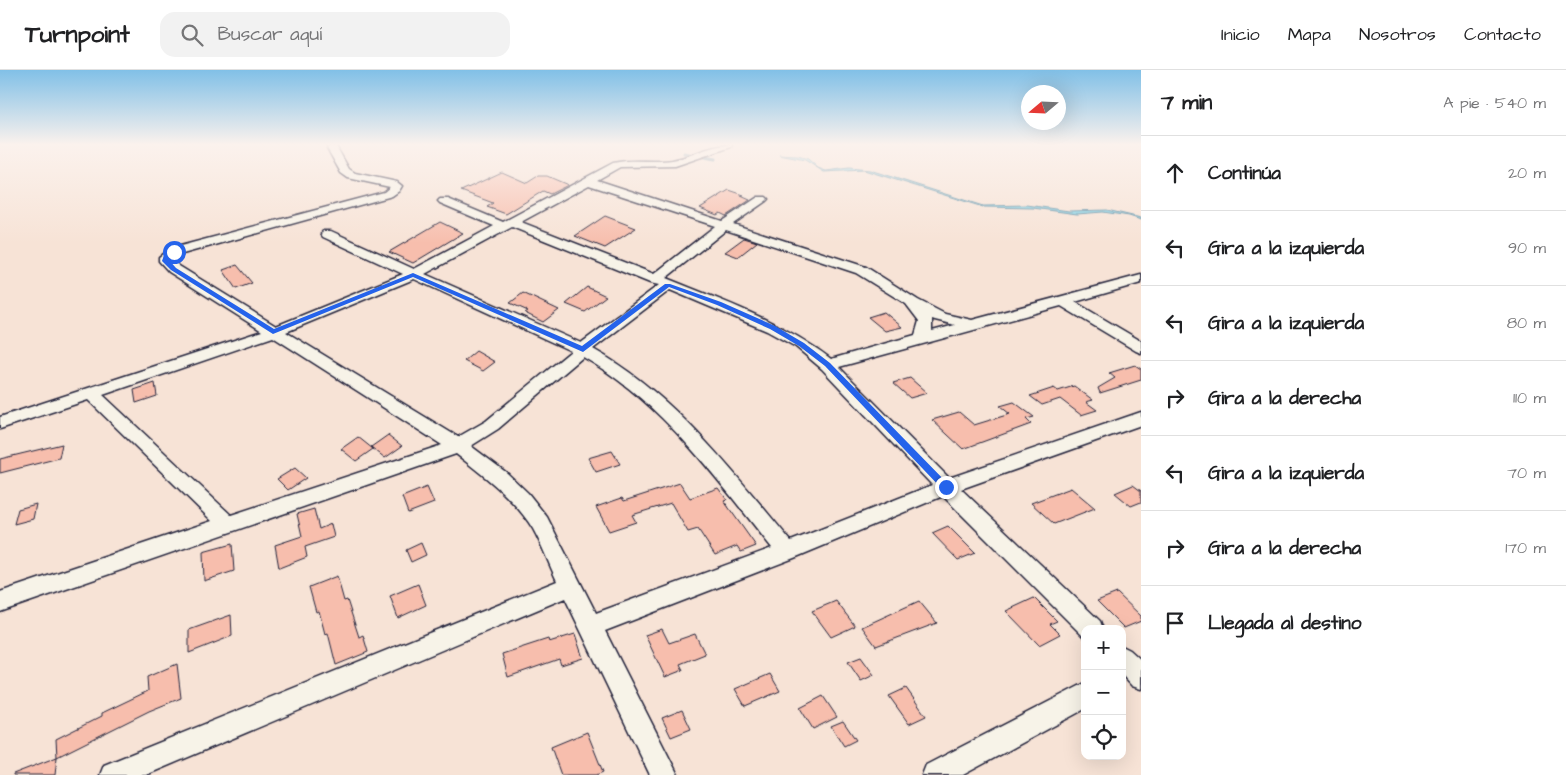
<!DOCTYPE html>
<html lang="es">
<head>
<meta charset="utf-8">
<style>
  body { margin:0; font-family:"Architects Daughter",sans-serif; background:#f2f2f2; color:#202124 }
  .controls { position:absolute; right:15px; bottom:15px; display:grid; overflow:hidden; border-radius:10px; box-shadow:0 5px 20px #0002 }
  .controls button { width:45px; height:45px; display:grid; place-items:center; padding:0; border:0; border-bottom:1px solid #e0e0e0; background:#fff; color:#202124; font:25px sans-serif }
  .compass { position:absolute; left:1021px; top:15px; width:45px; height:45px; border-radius:50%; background:#fff; box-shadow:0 5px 20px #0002; rotate:251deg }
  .stop { position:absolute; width:15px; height:15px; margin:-11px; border:4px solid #2563eb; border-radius:50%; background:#fff }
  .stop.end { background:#2563eb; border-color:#fff; box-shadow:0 1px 5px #0008 }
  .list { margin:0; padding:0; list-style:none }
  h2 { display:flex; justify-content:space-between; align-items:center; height:65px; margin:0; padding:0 20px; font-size:21px }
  h2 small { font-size:16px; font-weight:400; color:#757577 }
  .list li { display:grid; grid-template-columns:32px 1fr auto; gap:15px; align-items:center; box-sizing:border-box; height:75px; padding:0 20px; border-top:1px solid #e0e0e0 }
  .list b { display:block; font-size:19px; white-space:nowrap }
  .list em { font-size:16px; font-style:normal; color:#757577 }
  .icon { flex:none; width:28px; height:28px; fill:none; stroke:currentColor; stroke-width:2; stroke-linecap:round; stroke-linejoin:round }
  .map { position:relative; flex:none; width:1141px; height:705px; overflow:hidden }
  header { display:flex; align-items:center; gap:30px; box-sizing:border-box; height:70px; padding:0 25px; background:#fff; border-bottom:1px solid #e0e0e0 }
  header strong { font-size:24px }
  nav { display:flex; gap:28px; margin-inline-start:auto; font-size:18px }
  .search { width:350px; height:45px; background:#f2f2f2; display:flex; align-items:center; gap:12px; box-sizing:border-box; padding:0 18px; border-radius:15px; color:#757577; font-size:19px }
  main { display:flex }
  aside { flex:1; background:#fff }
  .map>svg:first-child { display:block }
  .water { fill:#87d3e6; stroke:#5f8ca2 }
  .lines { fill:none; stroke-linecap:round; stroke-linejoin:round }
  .stream { stroke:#5f8ca2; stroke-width:3 }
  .building { fill:#f7bead; stroke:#22223b }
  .minor-casing { stroke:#22223b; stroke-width:3 }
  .minor { fill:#f7f3e8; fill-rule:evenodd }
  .route { fill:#2563eb }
</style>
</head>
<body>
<header>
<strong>Turnpoint</strong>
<div class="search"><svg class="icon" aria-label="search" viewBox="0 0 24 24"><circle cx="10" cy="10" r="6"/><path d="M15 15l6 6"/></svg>Buscar aquí</div>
<nav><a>Inicio</a><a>Mapa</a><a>Nosotros</a><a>Contacto</a></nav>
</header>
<main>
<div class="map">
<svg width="1141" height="705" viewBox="0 0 1141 705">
  <rect width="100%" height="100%" fill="#f7e3d6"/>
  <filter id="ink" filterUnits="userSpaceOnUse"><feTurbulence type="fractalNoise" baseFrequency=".02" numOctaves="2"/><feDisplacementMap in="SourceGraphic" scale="10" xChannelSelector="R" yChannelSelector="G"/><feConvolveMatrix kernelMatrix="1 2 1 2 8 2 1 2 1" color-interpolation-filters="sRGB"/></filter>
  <g filter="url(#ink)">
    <path class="water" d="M 779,85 L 798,86 L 808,89 L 818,98 L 826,101 L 849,98 L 870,100 L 983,136 L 1027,135 L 1069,141 L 1107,140 L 1141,148 L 1141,150 L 1129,146 L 1103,142 L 1077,144 L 1033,138 L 983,137 L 864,100 L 824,102 L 805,90 Z"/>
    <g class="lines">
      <path class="stream" d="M 684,83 L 715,89"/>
    </g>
    <path class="building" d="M 502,102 L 527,113 L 538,106 L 547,106 L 568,115 L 550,124 L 543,121 L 506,144 L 487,137 L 493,133 L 461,121 Z
      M 729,120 L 744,125 L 741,126 L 750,130 L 726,146 L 720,143 L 717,145 L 700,138 Z
      M 605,146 L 636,158 L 605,178 L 575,166 Z
      M 440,152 L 463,163 L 413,193 L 389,182 Z
      M 744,168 L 757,172 L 738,187 L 725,182 Z
      M 237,195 L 252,213 L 236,219 L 223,200 Z
      M 587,217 L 606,226 L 585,242 L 566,234 Z
      M 523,223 L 559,240 L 543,252 L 525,243 L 528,241 L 510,233 Z
      M 884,242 L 902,257 L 885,261 L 868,247 Z
      M 476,281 L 495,292 L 483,301 L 464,291 Z
      M 1135,295 L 1141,299 L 1141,310 L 1100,323 L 1098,318 L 1115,308 L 1109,303 Z
      M 910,308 L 927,323 L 910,328 L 893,313 Z
      M 155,313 L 157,326 L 136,333 L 134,320 Z
      M 1074,316 L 1093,330 L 1086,332 L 1097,340 L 1081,345 L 1060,329 L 1042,335 L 1030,326 L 1054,318 L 1058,321 Z
      M 1014,332 L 1034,347 L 1026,349 L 1031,354 L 963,379 L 932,350 L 959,342 L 974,355 L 1010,344 L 1000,336 Z
      M 388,365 L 402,376 L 385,388 L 371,377 Z
      M 358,367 L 373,379 L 356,391 L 341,379 Z
      M 62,374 L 59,388 L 0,403 L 0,389 Z
      M 612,381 L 620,394 L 596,402 L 588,388 Z
      M 295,398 L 306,408 L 288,420 L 277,409 Z
      M 680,413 L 690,428 L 718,418 L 727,430 L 724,431 L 756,476 L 741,482 L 737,476 L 715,485 L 698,459 L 688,462 L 671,433 L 632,445 L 636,452 L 609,461 L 596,437 L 622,428 L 624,431 Z
      M 1133,415 L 1141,421 L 1141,432 L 1131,436 L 1115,423 Z
      M 427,417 L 434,433 L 408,443 L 402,427 Z
      M 1071,418 L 1095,438 L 1054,454 L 1031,433 Z
      M 36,434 L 33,449 L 14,454 L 18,439 Z
      M 314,439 L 319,459 L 331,454 L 334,467 L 305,477 L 307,487 L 279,498 L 275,475 L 302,466 L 297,444 Z
      M 948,456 L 975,483 L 958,490 L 932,463 Z
      M 421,473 L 426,485 L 411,492 L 406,480 Z
      M 232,474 L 234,501 L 204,511 L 203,482 Z
      M 337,506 L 344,531 L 347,530 L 359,567 L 363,565 L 368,582 L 336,595 L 328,563 L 325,564 L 319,541 L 316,542 L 309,517 Z
      M 418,514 L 426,535 L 398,548 L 390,526 Z
      M 1117,523 L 1141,546 L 1141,551 L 1124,558 L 1097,531 Z
      M 1034,528 L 1057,551 L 1050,554 L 1060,564 L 1039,575 L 1006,541 Z
      M 836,531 L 855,556 L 831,567 L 812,541 Z
      M 919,531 L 937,553 L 876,576 L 862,557 Z
      M 231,545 L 232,566 L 189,583 L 189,560 Z
      M 662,559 L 669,573 L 695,564 L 705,584 L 680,594 L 683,600 L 665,607 L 645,565 Z
      M 575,564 L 583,588 L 561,595 L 559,589 L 508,607 L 502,584 L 548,569 L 549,572 Z
      M 861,587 L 874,605 L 861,611 L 848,592 Z
      M 177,594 L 181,628 L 149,641 L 57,687 L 56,669 L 102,646 L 102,643 L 148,621 L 147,607 Z
      M 770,604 L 780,621 L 745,636 L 735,619 Z
      M 906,618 L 926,646 L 909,654 L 889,626 Z
      M 823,626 L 837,647 L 813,659 L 800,638 Z
      M 682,640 L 691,659 L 671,667 L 662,648 Z
      M 843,651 L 856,670 L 844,676 L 831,656 Z
      M 587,662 L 603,702 L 596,705 L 561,705 L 551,677 Z
      M 57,687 L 55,705 L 13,705 L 13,704 Z"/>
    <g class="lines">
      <g class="minor-casing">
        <path id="minor" d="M 332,75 L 336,76 L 349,99 L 355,103 L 397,112 L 402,116 L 399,121 L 392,126 L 179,185 L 173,190 L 179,196 L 276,256 L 403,204 L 323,167 L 321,164 L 323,161 L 331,161 L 414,199 L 494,156 L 440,133 L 438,131 L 440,129 L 448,129 L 503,152 L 613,93 C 633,88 652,93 672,90 C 695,86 707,75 732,75 L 731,77 L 675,96 L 620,97 L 597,110 L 722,151 L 758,127 L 766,127 L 768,129 L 766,131 L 733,154 L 866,197 L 918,230 L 945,244 L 972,250 L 1141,205 L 1141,213 L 1075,232 L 1141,271 L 1141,283 L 1136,281 L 1061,236 L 839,297 L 949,408 L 1141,342 L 1141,355 L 961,419 L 1100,551 L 1103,559 L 1085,559 L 1084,567 L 943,426 L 794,488 L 605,561 L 678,705 L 650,705 L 565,528 L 146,705 L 100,705 L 104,695 L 557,511 C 549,494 542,475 533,459 C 514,428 484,406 456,384 L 0,542 L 0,522 L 212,451 L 88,330 L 0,359 L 0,347 L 262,261 L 169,202 L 159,191 L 159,187 L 169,179 L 384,122 L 390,117 L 348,108 L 341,103 L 327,78 ZM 589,115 L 715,156 L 654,204 L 521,152 ZM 512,157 L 650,213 L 659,215 L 581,273 L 425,204 ZM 726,160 L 856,203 L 906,234 L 919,251 L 915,265 L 831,289 C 781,251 723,231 666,208 ZM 414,209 L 571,281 L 486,351 L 458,367 L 286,262 ZM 670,220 L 767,261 L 796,277 L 822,299 L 932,415 L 791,471 C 732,401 674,324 593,279 ZM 932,249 L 935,250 L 955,255 L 932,261 ZM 273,267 L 442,375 L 231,445 L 103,325 ZM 583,287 C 662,332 717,409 772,478 L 596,543 L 547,447 L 528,423 L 507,403 L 471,376 L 498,359 Z
          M 1122,576 L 1130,580 L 1141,590 L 1141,619 L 1132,616 L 1122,605 Z
          M 1085,613 L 1085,639 L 963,705 L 922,705 L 926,695 Z"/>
      </g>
      <use href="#minor" class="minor"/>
    </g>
  </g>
  <linearGradient id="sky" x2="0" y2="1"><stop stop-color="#81c0e7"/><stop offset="0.43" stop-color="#fbf2ed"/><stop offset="1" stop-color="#fbf2ed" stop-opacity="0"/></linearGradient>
  <rect width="1141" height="173" fill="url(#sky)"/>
  <path class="route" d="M 172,180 L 177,182 L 169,187 L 169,190 L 176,198 L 274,259 L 413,203 L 582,276 L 665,214 L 670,214 L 721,232 L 775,256 L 804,273 L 830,293 L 951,417 L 946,421 L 943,420 L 825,296 L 799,276 L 770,259 L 717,235 L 669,217 L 583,282 L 413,207 L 273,264 L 171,200 L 162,191 L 164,185 Z"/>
</svg>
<div class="controls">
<button>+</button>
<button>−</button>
<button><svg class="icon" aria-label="locate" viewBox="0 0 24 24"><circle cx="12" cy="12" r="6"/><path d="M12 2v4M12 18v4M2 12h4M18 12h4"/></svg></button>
</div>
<svg class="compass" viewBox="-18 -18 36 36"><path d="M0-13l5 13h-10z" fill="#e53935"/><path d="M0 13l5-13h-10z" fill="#757577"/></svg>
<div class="stop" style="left:174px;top:182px"></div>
<div class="stop end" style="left:946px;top:417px"></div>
</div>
<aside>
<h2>7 min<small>A pie · 540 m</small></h2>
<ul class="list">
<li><svg class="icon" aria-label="ahead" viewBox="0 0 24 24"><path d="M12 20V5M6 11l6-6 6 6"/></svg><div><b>Continúa</b></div><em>20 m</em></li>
<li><svg class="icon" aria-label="left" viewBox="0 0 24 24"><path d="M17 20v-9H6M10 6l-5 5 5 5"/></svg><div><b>Gira a la izquierda</b></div><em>90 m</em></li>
<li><svg class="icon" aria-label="left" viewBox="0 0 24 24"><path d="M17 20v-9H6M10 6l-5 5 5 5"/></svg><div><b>Gira a la izquierda</b></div><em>80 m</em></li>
<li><svg class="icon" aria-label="right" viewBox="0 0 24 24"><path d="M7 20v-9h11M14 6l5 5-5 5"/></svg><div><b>Gira a la derecha</b></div><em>110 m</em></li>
<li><svg class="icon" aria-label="left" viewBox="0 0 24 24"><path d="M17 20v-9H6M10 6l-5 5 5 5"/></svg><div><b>Gira a la izquierda</b></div><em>70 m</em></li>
<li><svg class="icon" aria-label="right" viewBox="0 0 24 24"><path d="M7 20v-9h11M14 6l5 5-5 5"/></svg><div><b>Gira a la derecha</b></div><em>170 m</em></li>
<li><svg class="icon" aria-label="arrive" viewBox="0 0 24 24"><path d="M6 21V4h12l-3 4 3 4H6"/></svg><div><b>Llegada al destino</b></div></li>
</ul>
</aside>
</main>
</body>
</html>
